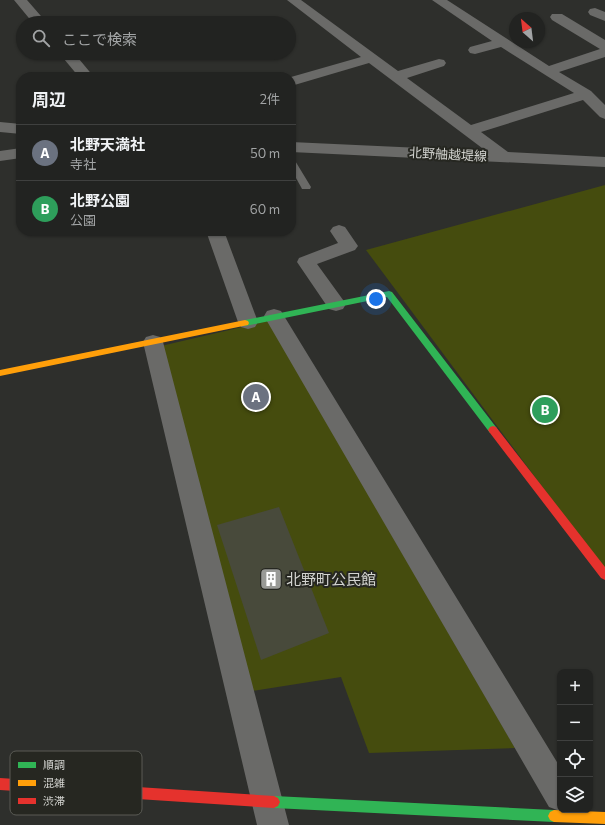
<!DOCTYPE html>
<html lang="ja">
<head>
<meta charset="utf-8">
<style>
  body { margin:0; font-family:Commissioner,"Noto Sans JP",sans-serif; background:#2a2b2a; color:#f1f3f6 }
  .controls { position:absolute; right:12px; bottom:12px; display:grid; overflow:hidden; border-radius:8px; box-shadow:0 1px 3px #0004 }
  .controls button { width:36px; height:36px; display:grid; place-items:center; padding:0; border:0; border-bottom:1px solid #3f403f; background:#222321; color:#f1f3f6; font:20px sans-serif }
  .compass { position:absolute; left:509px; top:12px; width:36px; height:36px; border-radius:50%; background:#222321; box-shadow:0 1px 3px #0004; rotate:332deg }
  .you { position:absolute; left:376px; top:299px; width:14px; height:14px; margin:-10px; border:3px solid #fff; border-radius:50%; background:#1a73e8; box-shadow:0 0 0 6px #1a73e833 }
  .badge { display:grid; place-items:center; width:26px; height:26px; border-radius:50%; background:#db2777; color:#fff; font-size:13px; font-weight:700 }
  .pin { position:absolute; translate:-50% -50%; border:2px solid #fff; box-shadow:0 1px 4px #0006 }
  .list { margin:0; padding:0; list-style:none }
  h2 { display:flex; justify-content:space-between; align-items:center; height:52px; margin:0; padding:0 16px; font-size:17px }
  h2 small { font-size:13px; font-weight:400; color:#a2a4a5 }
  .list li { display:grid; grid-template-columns:26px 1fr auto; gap:12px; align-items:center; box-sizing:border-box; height:56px; padding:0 16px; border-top:1px solid #3f403f }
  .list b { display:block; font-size:15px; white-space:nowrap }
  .list p { margin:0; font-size:13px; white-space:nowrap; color:#a2a4a5 }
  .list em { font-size:13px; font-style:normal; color:#a2a4a5 }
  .icon { flex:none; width:22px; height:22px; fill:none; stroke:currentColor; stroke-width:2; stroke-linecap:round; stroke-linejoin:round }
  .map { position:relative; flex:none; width:605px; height:825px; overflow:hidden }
  .search { position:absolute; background:#222321; box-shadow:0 1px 3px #0004; left:16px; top:16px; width:280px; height:44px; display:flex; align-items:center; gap:10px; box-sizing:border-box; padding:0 14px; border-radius:22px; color:#a2a4a5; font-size:15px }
  .panel { position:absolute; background:#222321; box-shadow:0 1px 3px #0004; left:16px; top:72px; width:280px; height:164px; border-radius:16px }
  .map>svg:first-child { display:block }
  .green { fill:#454c0e }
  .building { fill:#484a3b }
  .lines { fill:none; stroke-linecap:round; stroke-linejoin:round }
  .lane { fill:#6a6a68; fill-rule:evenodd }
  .street { fill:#6a6a68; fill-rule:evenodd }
  .fast { fill:#30b455; fill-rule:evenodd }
  .slow { fill:#ff9f0a; fill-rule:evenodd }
  .jam { fill:#e5322d; fill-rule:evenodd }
  .labels { text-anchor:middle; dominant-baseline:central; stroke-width:4; stroke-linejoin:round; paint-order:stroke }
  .far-street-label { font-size:13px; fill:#d2d3cf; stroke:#262721 }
  .poi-label { font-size:15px; fill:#d2d3cf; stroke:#262721; text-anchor:start }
  .key { fill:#262721; stroke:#5a5b55; stroke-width:1 }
  .key-label { font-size:11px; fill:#d2d3cf }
</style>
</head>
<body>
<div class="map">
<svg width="605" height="825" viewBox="0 0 605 825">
  <rect width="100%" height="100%" fill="#2e2f2c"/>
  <path class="green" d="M 605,185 L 605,571 L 366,250 Z
    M 268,321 L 515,748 L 369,753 L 341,677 L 252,691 L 161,346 Z"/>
  <path class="building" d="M 279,507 L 329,633 L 261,660 L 217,525 Z"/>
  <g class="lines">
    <path class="lane" d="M 291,158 L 294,159 L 311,187 L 310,189 L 302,189 L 301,187 L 291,169 Z"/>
    <path class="street" d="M 14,0 L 27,0 L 47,23 L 33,23 Z
      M 287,0 L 301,0 L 398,71 L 439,59 L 444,60 L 446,63 L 444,66 L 407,78 L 471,125 L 574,93 L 501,47 L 475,54 L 470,53 L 468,50 L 470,47 L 492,41 L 432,0 L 447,0 L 549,66 L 600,49 L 552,20 L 550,17 L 552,14 L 562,14 L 605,40 L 605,57 L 559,72 L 591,91 L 605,105 L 605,119 L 600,117 L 583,100 L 481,132 L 508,152 L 605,157 L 605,167 L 291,152 L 291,142 L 486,151 L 369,63 L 291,86 L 291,77 L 361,57 Z
      M 595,8 L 605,12 L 605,21 L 590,15 L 588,12 L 590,9 Z
      M 59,53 L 74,53 L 94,77 L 79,77 Z
      M 0,122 L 21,124 L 21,134 L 0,132 Z
      M 21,148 L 21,158 L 0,161 L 0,151 Z
      M 339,225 L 345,227 L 358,246 L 355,250 L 317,264 L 346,304 L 343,309 L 336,311 L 329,309 L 297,262 L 299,258 L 338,243 L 330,231 L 333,227 Z
      M 206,231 L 224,231 L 258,322 L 255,327 L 248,329 L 241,327 L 238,322 Z
      M 274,309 L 281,311 L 560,767 L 560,810 L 563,810 L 560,811 L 549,807 L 264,316 L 267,311 Z
      M 153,335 L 160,337 L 163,342 L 289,825 L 257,825 L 143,342 L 146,337 Z"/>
    <path class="fast" d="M 389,291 L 392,292 L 496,427 L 498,430 L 496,433 L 490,433 L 387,297 L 245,326 L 241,323 L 245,320 Z
      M 274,796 L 554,810 L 558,812 L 560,816 L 558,820 L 554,822 L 274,808 L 270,806 L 268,802 L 270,798 Z"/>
    <path class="slow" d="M 245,320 L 248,321 L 249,323 L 248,325 L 0,376 L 0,370 Z
      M 554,810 L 605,812 L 605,824 L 554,822 L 550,820 L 548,816 L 550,812 Z"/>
    <path class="jam" d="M 493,426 L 496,427 L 605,567 L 605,580 L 601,578 L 490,433 L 488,430 L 490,427 Z
      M 0,778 L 274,796 L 278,798 L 280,802 L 278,806 L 274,808 L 0,790 Z"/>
  </g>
  <defs>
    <g id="building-square" transform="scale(1.15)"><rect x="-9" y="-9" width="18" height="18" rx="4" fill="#999a96" stroke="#262721"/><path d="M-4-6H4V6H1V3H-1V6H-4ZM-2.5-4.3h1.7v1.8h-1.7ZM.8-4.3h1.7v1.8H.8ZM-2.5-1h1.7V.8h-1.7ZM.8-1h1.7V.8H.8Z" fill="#fff"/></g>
  </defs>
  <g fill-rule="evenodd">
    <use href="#building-square" x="271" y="579"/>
  </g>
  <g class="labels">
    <g class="far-street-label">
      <text transform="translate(448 154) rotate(3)">北野舳越堤線</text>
    </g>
    <g class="poi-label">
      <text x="286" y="579">北野町公民館</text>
    </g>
  </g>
  <rect x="10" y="751" width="132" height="64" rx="6" class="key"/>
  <rect x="18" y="762" width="18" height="6" fill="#30b455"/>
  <rect x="18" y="780" width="18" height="6" fill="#ff9f0a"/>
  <rect x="18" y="798" width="18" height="6" fill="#e5322d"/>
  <g class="key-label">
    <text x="43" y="769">順調</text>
    <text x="43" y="787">混雑</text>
    <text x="43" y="805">渋滞</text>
  </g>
</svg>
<div class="controls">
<button>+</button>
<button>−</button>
<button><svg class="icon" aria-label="locate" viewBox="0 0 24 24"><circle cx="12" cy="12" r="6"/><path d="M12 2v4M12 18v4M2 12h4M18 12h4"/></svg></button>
<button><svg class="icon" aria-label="layers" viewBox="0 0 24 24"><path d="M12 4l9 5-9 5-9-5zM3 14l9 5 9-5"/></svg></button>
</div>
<svg class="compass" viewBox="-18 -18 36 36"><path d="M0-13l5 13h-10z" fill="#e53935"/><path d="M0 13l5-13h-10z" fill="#a2a4a5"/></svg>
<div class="you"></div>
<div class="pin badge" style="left:256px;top:397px;background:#6b7280">A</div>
<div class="pin badge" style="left:545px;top:410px;background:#2e9e5b">B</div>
<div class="search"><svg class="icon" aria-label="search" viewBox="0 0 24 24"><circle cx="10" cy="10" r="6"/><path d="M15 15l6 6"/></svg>ここで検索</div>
<section class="panel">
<h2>周辺<small>2件</small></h2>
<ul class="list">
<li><span class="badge" style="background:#6b7280">A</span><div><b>北野天満社</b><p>寺社</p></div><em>50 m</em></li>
<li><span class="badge" style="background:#2e9e5b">B</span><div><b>北野公園</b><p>公園</p></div><em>60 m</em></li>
</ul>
</section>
</div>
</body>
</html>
